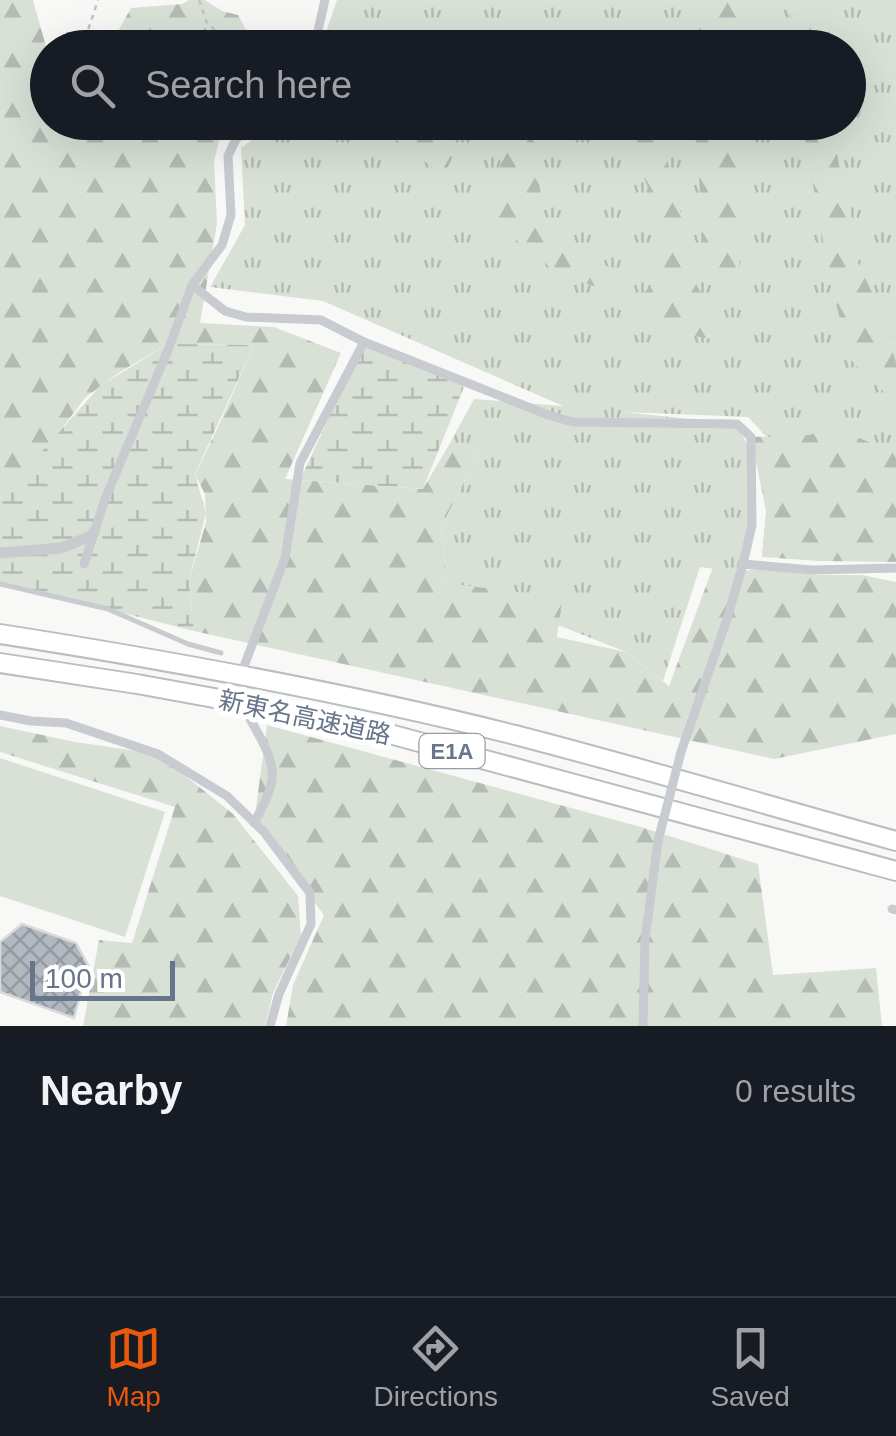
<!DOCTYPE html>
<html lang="en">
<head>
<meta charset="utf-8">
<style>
  body { margin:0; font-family:Arial,"Noto Sans JP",sans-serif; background:#242831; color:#f1f3f6 }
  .scale { position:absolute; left:30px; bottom:25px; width:145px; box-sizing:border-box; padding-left:10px; border:5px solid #667589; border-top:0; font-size:28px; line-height:35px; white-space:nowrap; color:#667589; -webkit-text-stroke:8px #fff; paint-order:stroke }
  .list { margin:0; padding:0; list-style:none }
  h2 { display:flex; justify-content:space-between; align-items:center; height:130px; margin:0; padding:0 40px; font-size:42px }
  h2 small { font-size:32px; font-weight:400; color:#9ea1a6 }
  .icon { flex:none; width:55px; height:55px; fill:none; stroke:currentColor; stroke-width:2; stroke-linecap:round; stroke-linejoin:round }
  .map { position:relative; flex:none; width:896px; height:1026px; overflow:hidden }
  .search { position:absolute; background:#171b24; box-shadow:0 10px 40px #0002; left:30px; right:30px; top:30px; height:110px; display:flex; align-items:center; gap:25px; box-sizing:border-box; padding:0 35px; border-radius:55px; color:#9ea1a6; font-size:38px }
  .sheet { height:270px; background:#171b24 }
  nav { display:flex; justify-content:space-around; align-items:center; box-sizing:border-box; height:140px; border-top:2px solid #363941; background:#171b24; font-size:28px; color:#9ea1a6 }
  nav a { display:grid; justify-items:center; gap:5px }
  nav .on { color:#ea580c }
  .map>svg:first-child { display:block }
  .grass { fill:url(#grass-tufts) }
  .forest { fill:url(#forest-firs) }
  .wetland { fill:url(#wetland-marsh) }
  .pitch { fill:#d9e1d7 }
  .building { fill:url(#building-cross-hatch); stroke:#dadad8; stroke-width:2.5 }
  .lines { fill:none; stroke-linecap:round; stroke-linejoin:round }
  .motorway-casing { stroke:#babdc1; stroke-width:22 }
  .path { stroke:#c2c3c6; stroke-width:2.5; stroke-dasharray:5 5; stroke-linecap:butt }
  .service { stroke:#c8cbcf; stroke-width:5 }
  .minor { stroke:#c8cbcf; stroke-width:9 }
  .tertiary { stroke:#c8cbcf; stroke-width:11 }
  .motorway { stroke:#fff; stroke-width:18 }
  .minor-bridge { stroke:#c8cbcf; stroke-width:9 }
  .labels { text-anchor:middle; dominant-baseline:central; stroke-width:10; stroke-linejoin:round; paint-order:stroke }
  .shield { fill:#fff; stroke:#949eac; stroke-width:2.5 }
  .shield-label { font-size:22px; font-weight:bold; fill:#667589 }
  .street-label { font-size:25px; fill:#667589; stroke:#fff }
</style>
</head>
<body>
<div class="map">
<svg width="896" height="1026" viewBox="0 0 896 1026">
  <defs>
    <pattern id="grass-tufts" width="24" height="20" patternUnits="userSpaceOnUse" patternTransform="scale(2.5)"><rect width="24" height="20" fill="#d9e1d7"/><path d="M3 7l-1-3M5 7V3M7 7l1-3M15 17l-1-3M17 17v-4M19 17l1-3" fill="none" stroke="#b4bbb4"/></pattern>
    <pattern id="forest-firs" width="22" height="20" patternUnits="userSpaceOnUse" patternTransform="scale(2.5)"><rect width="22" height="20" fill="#d9e1d7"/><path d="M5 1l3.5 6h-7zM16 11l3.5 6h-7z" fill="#b4bbb4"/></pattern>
    <pattern id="wetland-marsh" width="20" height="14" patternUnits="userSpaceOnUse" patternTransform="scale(2.5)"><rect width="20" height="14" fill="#d9e1d7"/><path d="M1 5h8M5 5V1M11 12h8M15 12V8" fill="none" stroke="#b4bbb4"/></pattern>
    <pattern id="building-cross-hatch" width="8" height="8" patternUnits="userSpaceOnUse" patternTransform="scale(2.5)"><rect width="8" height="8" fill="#b1b8bf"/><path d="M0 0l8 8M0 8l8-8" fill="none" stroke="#949aa1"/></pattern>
  </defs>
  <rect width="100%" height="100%" fill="#f8f9f6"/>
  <path class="grass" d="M 337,0 L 896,0 L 896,556 L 762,557 L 773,444 L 748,417 L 624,412 L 737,424 L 751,452 L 752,525 L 737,572 L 700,567 L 663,681 L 626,652 L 558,625 L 561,600 L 447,584 L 441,527 L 480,450 L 450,443 L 474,399 L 563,406 L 323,301 L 210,287 L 245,225 L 241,148 L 274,123 L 848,122 L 848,48 L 321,47 Z"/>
  <path class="forest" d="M 0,0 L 33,0 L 47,50 L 48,122 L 224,123 L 214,161 L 217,223 L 200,323 L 274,327 L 341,353 L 285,479 L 423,489 L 450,443 L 480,450 L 441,527 L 447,583 L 540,595 L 562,600 L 557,637 L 626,652 L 669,686 L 713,567 L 737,572 L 756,569 L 818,575 L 862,575 L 896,582 L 896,734 L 774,759 L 194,631 L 189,581 L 206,522 L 205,494 L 195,475 L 217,429 L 254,345 L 168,344 L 120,372 L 86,397 L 39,458 L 0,498 Z
    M 189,0 L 205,0 L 222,11 L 238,15 L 254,44 L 262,47 L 109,47 L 131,8 L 182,4 Z
    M 700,0 L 754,0 L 749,47 L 695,47 Z
    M 788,0 L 817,0 L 821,47 L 793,47 Z
    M 374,123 L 436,123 L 452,158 L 444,176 Z
    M 617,123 L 658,123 L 690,251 L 696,284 L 716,320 L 722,341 L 678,333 L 648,321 L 641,295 L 663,276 L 666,234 L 643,175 L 623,144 Z
    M 696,123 L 745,123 L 743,245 L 731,306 L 704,265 Z
    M 802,123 L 831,123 L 858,263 L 888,326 L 896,363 L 896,404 L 851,360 L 831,285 Z
    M 516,126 L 545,151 L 539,183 L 546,225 L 562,241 L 587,253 L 620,275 L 623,296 L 559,274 L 467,202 L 497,190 L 500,171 L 501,138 Z
    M 827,425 L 896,453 L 896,562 L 819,561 L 762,557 L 766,511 L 751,437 L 810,435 Z
    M 267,725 L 641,827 L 758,864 L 773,975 L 876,968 L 882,1026 L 286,1026 L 293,985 L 324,915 L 254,823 Z
    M 0,726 L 75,742 L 158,754 L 233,814 L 298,896 L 301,936 L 273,993 L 265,1026 L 83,1026 L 99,940 L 132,943 L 175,807 L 0,752 Z"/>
  <path class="wetland" d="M 364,342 L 466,382 L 423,489 L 300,480 Z
    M 168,344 L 254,345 L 195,474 L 206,513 L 189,581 L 194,631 L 0,582 L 0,498 L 100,386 Z"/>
  <path class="pitch" d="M 0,758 L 165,812 L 125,937 L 0,896 Z"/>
  <path class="building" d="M 22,924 L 76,943 L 88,965 L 74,1018 L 0,992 L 0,942 Z"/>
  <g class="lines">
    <g class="motorway-casing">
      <path id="motorway" d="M 0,634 C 173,661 345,692 515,735 C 643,768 769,806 896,841
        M 0,663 L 137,684 L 269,708 L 386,733 L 896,871"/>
    </g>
    <path class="path" d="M 199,0 L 207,23 L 235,48
      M 82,48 L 98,0"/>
    <path class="service" d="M 0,584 L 108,609 L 188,644 L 221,653"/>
    <path class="minor" d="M 314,48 L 325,0
      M 192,285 L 225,311 L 246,317 L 321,320 L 364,342 L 551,416 L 573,422 L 737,424 L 751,437 L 752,525 L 743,564
      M 84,564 L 105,499 L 168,350 L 192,285 L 222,245 L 231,215 L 228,156 L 236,139 L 259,122
      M 243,669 L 285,558 L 300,463 L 364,342
      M 244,708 C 255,730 278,759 271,785 C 268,798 260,811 254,823
      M 0,715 L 31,721 L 66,723 L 158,754 L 227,796 L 264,832 L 310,893 L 311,924 L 279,994 L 270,1026
      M 681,752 L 727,619 L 743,564 L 812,570 L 896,568
      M 892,909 L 896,910
      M 643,1026 L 645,940 L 658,841"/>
    <path class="tertiary" d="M 0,553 L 61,548 L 91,536 L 94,532"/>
    <use href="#motorway" class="motorway"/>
    <path class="minor-bridge" d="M 658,841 L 681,752"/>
  </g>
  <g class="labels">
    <rect class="shield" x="419.5" y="734" width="65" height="34" rx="8"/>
    <g class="shield-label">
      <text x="452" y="751">E1A</text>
    </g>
    <g class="street-label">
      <text transform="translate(305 717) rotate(12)">新東名高速道路</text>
    </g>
  </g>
</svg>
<div class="scale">100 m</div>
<div class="search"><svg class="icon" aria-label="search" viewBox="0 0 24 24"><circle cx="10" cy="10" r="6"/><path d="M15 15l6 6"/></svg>Search here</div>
</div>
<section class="sheet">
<h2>Nearby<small>0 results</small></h2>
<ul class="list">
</ul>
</section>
<nav>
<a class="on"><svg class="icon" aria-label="map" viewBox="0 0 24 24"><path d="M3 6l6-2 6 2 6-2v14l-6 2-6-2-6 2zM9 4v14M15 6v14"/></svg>Map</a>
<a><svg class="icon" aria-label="directions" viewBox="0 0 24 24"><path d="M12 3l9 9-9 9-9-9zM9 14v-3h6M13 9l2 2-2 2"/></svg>Directions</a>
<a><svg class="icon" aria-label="saved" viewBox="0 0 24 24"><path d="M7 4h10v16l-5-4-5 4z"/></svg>Saved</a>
</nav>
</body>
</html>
